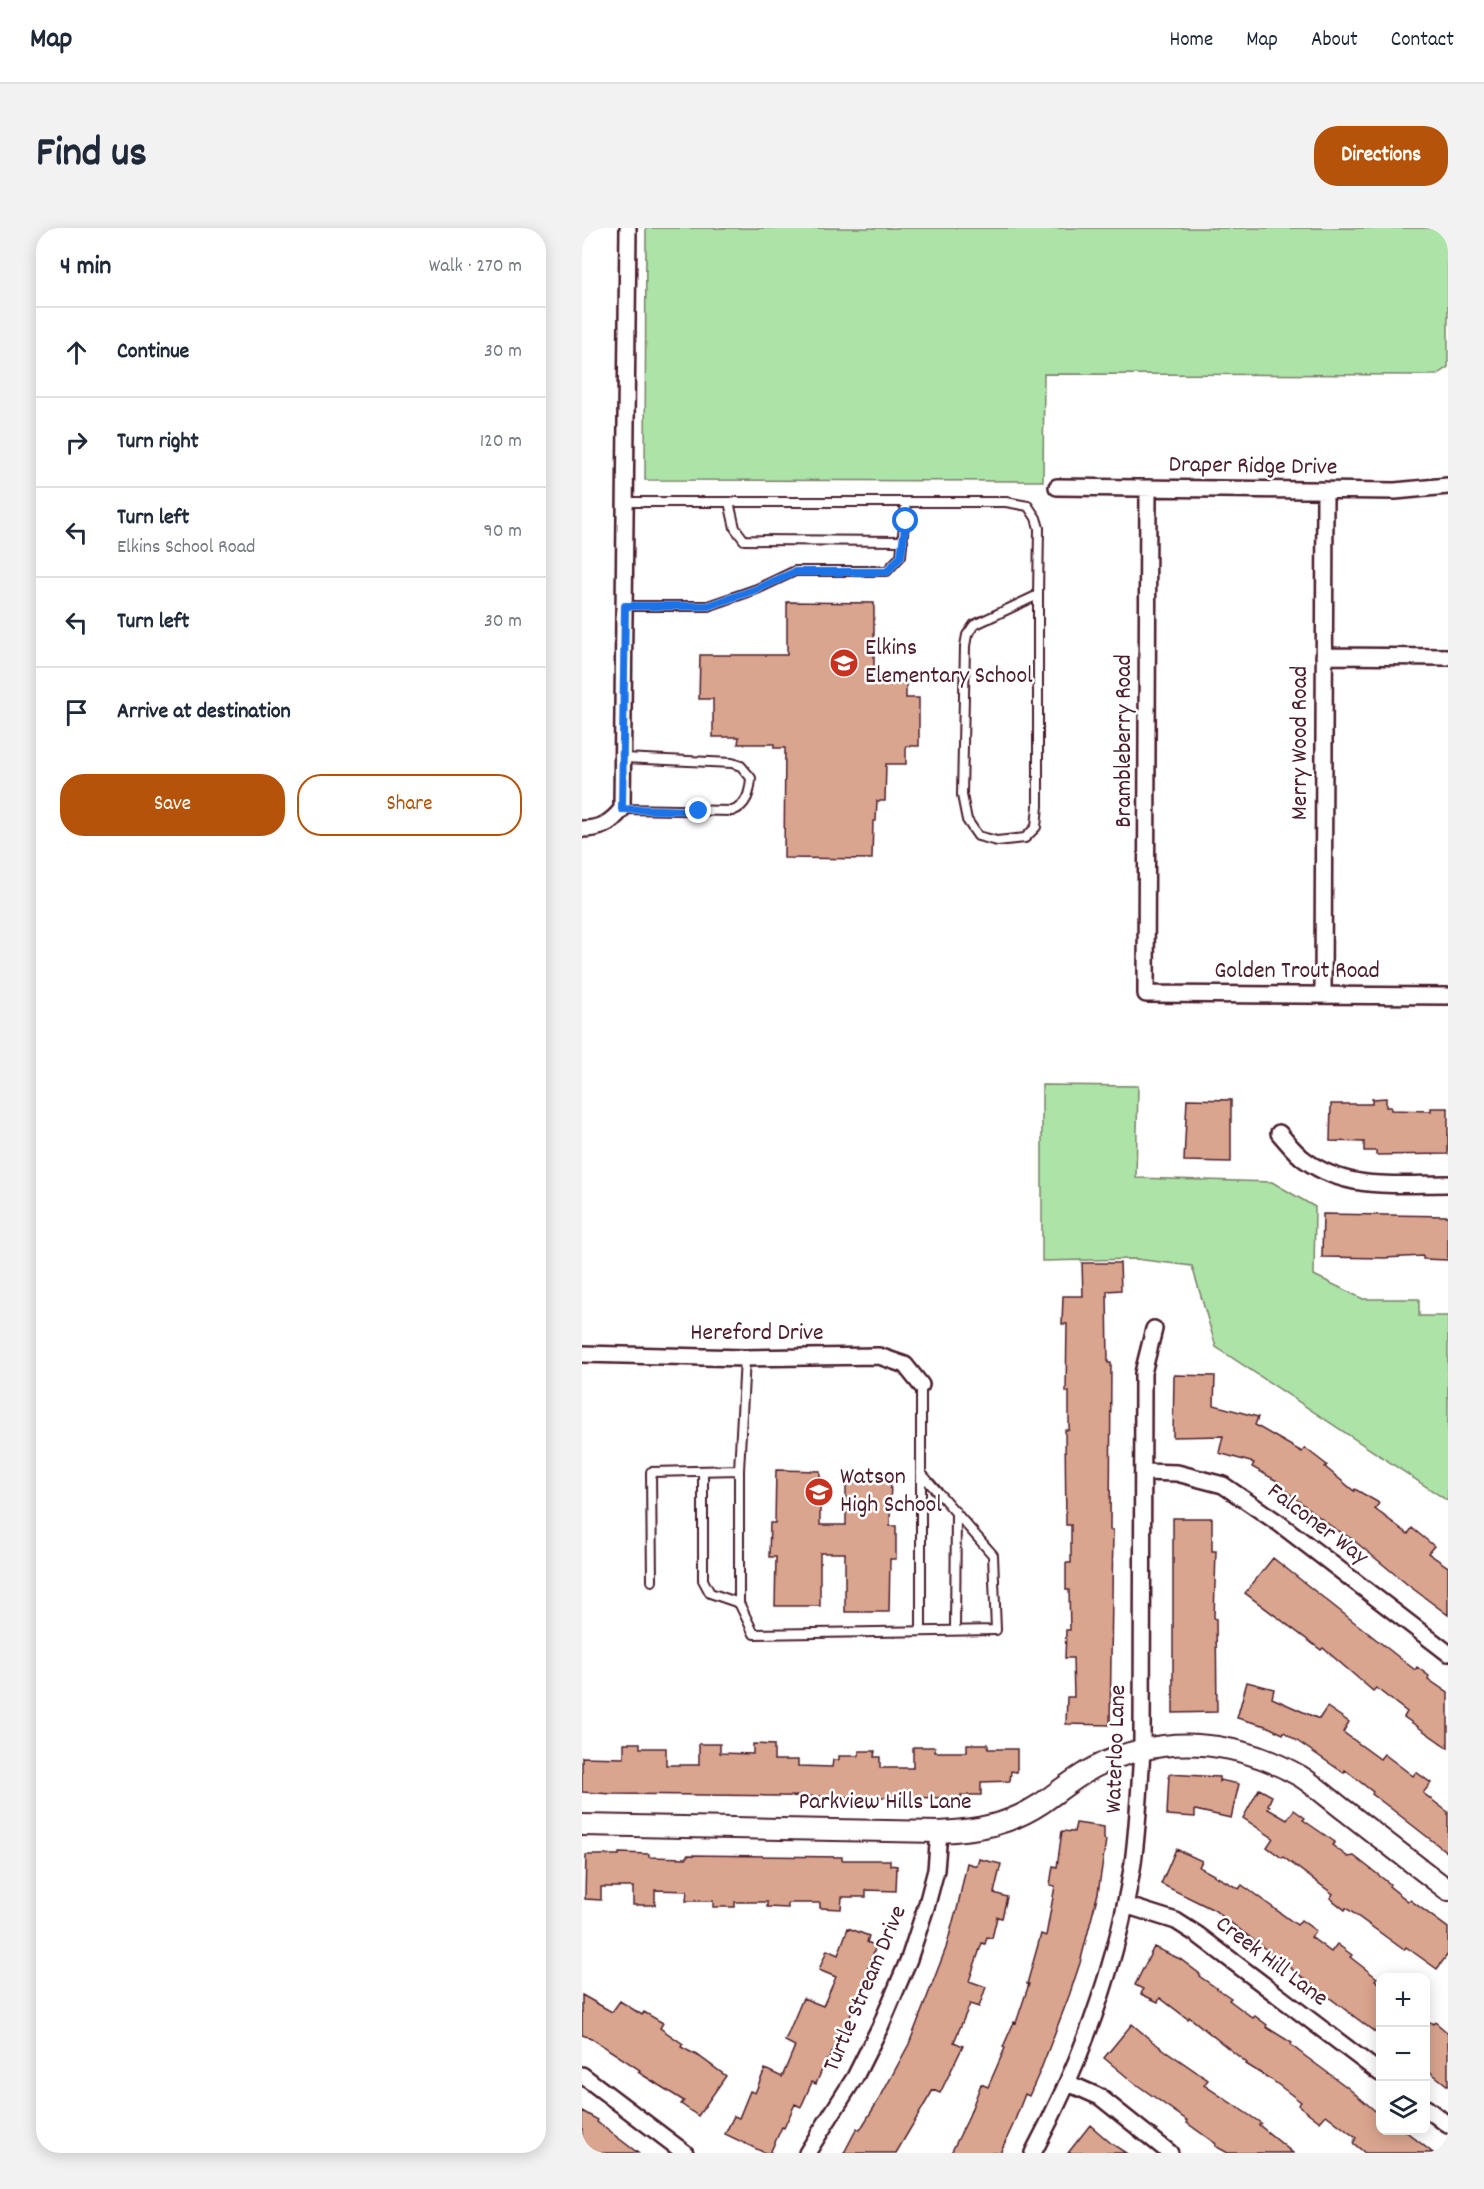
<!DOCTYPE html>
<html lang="en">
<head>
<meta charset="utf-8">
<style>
  body { margin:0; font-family:Dekko,sans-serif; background:#f2f2f3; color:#1f2937 }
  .controls { position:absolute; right:18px; bottom:18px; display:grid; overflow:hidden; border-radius:12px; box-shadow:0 3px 15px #0003 }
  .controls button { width:54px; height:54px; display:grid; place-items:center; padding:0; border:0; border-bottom:2px solid #e0e1e3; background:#fff; color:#1f2937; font:30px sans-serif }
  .stop { position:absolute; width:18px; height:18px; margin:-14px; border:4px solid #1a73e8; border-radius:50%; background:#fff }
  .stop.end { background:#1a73e8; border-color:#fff; box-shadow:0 2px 6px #0008 }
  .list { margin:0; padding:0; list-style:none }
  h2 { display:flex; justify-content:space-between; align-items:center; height:78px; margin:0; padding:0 24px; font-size:26px }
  h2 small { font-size:20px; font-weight:400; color:#747a83 }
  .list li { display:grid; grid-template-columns:39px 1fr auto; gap:18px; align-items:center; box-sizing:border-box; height:90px; padding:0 24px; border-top:2px solid #e0e1e3 }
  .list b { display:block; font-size:22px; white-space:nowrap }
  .list p { margin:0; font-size:20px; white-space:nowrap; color:#747a83 }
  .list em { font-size:20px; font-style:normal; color:#747a83 }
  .actions { display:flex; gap:12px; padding:18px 24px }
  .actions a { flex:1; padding:14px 0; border:2px solid #b45309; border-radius:24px; text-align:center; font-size:21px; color:#b45309 }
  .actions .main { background:#b45309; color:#fff }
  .icon { flex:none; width:33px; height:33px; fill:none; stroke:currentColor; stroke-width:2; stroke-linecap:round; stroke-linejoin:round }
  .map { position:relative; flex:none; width:866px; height:1925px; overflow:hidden; border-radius:24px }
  header { display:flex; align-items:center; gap:36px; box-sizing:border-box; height:84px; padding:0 30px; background:#fff; border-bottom:2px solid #e0e1e3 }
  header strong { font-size:28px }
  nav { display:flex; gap:33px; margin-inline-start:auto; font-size:21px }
  .intro { display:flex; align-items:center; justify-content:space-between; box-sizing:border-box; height:144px; padding:0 36px }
  h1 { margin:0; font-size:42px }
  .button { padding:15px 27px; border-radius:24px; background:#b45309; color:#fff; font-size:21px; font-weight:700 }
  main { display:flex; gap:36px; padding:0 36px }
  aside { flex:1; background:#fff; border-radius:24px; box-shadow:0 3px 15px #0003 }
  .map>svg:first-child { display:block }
  .green { fill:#ace3a7; stroke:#7b8169; stroke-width:1.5 }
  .building { fill:#daa58f; stroke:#4a1f2b; stroke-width:1.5 }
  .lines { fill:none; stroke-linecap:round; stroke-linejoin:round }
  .service-casing { stroke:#4a1f2b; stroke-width:12 }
  .minor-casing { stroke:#4a1f2b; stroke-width:20 }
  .tertiary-casing { stroke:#4a1f2b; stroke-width:24 }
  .service { stroke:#fff; stroke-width:8 }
  .minor { stroke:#fff; stroke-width:15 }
  .tertiary { stroke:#fff; stroke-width:20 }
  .route { stroke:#1a73e8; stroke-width:8 }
  .labels { text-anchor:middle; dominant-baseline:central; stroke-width:5; stroke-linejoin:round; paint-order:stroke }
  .street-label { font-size:24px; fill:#4a1f2b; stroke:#fff }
  .poi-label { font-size:24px; fill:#4a1f2b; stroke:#fff; text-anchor:start }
</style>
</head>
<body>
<header>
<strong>Map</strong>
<nav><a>Home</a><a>Map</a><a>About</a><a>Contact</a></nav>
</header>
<div class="intro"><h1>Find us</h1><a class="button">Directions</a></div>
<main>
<aside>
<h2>4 min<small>Walk · 270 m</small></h2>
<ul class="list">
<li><svg class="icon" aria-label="ahead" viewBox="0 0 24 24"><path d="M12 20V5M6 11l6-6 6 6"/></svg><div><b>Continue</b></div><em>30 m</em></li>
<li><svg class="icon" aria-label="right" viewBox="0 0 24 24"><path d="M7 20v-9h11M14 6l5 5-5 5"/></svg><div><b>Turn right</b></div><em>120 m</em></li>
<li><svg class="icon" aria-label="left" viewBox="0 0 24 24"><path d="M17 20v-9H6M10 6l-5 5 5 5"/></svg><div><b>Turn left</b><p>Elkins School Road</p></div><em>90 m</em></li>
<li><svg class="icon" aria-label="left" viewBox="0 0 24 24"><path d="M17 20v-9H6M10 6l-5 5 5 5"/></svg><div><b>Turn left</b></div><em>30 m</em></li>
<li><svg class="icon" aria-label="arrive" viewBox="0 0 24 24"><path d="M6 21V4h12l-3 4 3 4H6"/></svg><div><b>Arrive at destination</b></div></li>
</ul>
<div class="actions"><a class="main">Save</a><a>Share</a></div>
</aside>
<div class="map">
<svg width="866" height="1925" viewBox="0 0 866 1925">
  <rect width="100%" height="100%" fill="#fff"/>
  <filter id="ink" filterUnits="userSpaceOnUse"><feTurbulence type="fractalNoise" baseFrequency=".0167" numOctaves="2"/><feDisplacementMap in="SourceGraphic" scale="12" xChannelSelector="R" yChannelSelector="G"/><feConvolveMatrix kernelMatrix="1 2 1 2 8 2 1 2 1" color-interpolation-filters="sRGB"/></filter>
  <g filter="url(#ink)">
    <path class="green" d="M 64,0 L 866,0 L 866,139 L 854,147 L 462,146 L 461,253 L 63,252 Z
      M 460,857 L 556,858 L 554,950 L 690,954 L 733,979 L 732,1047 L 781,1071 L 837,1071 L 837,1088 L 866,1088 L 866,1273 L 634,1119 L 610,1038 L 554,1031 L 460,1033 Z"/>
    <path class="building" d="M 205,374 L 292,375 L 292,450 L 324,450 L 324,470 L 337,470 L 337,518 L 324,518 L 324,536 L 304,536 L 303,573 L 295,573 L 294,593 L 291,593 L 290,631 L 202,630 L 203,520 L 192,520 L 192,516 L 156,516 L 157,509 L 131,509 L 131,471 L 117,471 L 118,427 L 205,427 Z
      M 804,870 L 804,879 L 809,879 L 809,882 L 849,883 L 849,880 L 866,880 L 866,926 L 794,927 L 794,923 L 782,923 L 782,914 L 748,913 L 749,876 L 790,876 L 790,871 Z
      M 605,871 L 649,872 L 649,934 L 602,933 Z
      M 741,986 L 866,988 L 866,1032 L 841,1031 L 841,1028 L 802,1030 L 740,1029 Z
      M 500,1035 L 538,1035 L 539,1062 L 525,1063 L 526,1135 L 529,1135 L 528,1302 L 531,1302 L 528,1497 L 484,1496 L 485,1469 L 492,1469 L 491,1430 L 483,1430 L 484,1402 L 488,1402 L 487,1362 L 484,1362 L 484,1335 L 489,1335 L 489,1297 L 484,1297 L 483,1202 L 487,1202 L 487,1164 L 484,1164 L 485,1096 L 480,1096 L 481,1068 L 501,1068 Z
      M 592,1147 L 633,1148 L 632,1177 L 676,1189 L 673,1197 L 720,1224 L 723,1220 L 745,1237 L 743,1239 L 772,1263 L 773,1261 L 797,1275 L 793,1281 L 826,1306 L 830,1300 L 852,1318 L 846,1325 L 866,1339 L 866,1387 L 826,1357 L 770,1311 L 750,1299 L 695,1256 L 697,1254 L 670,1239 L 672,1235 L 637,1225 L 641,1208 L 591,1209 Z
      M 194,1242 L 238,1243 L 238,1297 L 264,1297 L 264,1244 L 309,1244 L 308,1298 L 314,1298 L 314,1331 L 308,1331 L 307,1384 L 263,1384 L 263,1325 L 238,1325 L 238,1378 L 193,1378 L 194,1329 L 187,1329 L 188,1295 L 193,1295 Z
      M 591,1290 L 630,1290 L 630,1323 L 634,1323 L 632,1390 L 634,1391 L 635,1484 L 591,1485 Z
      M 691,1330 L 833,1442 L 835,1439 L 847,1448 L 846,1451 L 866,1465 L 866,1520 L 822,1489 L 825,1484 L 794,1460 L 791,1463 L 741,1420 L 739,1422 L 663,1365 Z
      M 665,1454 L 692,1461 L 690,1470 L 737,1491 L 745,1479 L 767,1494 L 761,1504 L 798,1531 L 802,1526 L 831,1548 L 834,1544 L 849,1555 L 841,1565 L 866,1584 L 866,1625 L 807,1579 L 790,1566 L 791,1564 L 763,1542 L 762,1545 L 702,1504 L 701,1506 L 684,1498 L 655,1490 Z
      M 42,1515 L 58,1515 L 58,1520 L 84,1520 L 84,1537 L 117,1537 L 117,1516 L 138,1516 L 138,1525 L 171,1526 L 171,1516 L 192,1517 L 192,1532 L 216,1532 L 216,1538 L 250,1539 L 251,1532 L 257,1532 L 257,1528 L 277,1528 L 277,1523 L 293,1523 L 292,1529 L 298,1529 L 298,1540 L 331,1540 L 331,1519 L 353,1519 L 353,1524 L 385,1524 L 385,1516 L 406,1516 L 406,1521 L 435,1521 L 435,1544 L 429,1543 L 428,1553 L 399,1554 L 399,1567 L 379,1567 L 379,1570 L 30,1566 L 0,1564 L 0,1529 L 42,1530 Z
      M 587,1546 L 637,1549 L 637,1555 L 638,1552 L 657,1556 L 649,1590 L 613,1582 L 613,1589 L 585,1587 Z
      M 677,1561 L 690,1568 L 686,1577 L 688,1578 L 686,1581 L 705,1592 L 712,1582 L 723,1590 L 721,1592 L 753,1614 L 750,1617 L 766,1629 L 772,1628 L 808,1656 L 807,1658 L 826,1673 L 828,1672 L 866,1700 L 866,1726 L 855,1741 L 824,1719 L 822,1722 L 764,1680 L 763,1682 L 748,1670 L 751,1666 L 701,1629 L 700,1630 L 685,1619 L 691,1610 L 661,1590 Z
      M 494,1595 L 522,1599 L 522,1611 L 524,1612 L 516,1665 L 498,1735 L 487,1768 L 459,1841 L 447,1868 L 443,1866 L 431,1897 L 418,1925 L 369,1925 L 385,1893 L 399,1856 L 406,1859 L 423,1820 L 421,1819 L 432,1794 L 434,1795 L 447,1756 L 445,1756 L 459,1706 L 464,1708 L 473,1658 L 468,1657 L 471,1638 L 475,1639 L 480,1603 L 492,1604 Z
      M 594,1621 L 620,1633 L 617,1639 L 657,1661 L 660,1657 L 715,1697 L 719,1692 L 734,1703 L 729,1709 L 749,1724 L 755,1716 L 770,1727 L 768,1729 L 795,1750 L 793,1752 L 798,1756 L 798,1799 L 794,1805 L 632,1682 L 579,1656 Z
      M 37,1625 L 67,1626 L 67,1629 L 105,1630 L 105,1627 L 260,1629 L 260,1632 L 308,1632 L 308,1637 L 315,1638 L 314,1663 L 284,1662 L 284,1669 L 260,1669 L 259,1681 L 238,1680 L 238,1675 L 206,1675 L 206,1680 L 185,1679 L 185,1674 L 153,1674 L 153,1679 L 131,1679 L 131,1673 L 104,1673 L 105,1663 L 73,1662 L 73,1677 L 51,1677 L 51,1659 L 19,1659 L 19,1672 L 3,1671 L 4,1627 L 37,1627 Z
      M 397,1631 L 419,1636 L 412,1665 L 425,1669 L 420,1690 L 415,1689 L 410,1710 L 405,1709 L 403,1716 L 400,1715 L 387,1753 L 404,1759 L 397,1779 L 388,1776 L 372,1814 L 381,1818 L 358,1865 L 351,1862 L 314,1925 L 262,1925 L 275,1900 L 278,1902 L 299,1868 L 327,1816 L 364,1720 L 373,1686 L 374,1686 L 385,1635 L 395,1638 Z
      M 266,1700 L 287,1708 L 285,1714 L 294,1718 L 284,1745 L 290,1747 L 284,1762 L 282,1761 L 274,1777 L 273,1776 L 260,1809 L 258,1808 L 246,1833 L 244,1832 L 234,1856 L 230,1854 L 219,1879 L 213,1876 L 202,1900 L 200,1899 L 188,1925 L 183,1925 L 143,1906 L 152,1888 L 157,1890 L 168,1863 L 173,1865 L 183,1841 L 200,1849 L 213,1818 L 203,1813 L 221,1770 L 241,1778 L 254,1749 L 237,1742 L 245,1722 L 256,1727 Z
      M 572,1719 L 598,1731 L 618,1746 L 617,1748 L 649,1770 L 647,1772 L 671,1790 L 673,1788 L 685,1797 L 684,1799 L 710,1815 L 709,1817 L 723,1828 L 765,1859 L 798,1887 L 798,1902 L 822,1902 L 851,1925 L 783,1925 L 771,1915 L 774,1910 L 744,1887 L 738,1894 L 716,1877 L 719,1874 L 690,1852 L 664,1836 L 665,1835 L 607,1789 L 606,1791 L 578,1770 L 576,1774 L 559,1766 L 561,1761 L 553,1757 Z
      M 0,1767 L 30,1784 L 38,1773 L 60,1787 L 62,1784 L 81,1795 L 78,1800 L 101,1816 L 99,1819 L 118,1829 L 144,1848 L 116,1888 L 99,1876 L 102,1873 L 56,1844 L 58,1842 L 9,1810 L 0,1807 Z
      M 843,1791 L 851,1796 L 853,1794 L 866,1805 L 866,1858 L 843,1840 Z
      M 550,1796 L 571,1814 L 626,1852 L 622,1857 L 679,1895 L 677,1897 L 711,1925 L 646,1925 L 633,1918 L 634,1916 L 605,1895 L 606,1893 L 551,1854 L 522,1830 Z
      M 0,1883 L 16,1892 L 15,1894 L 56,1925 L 0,1925 Z
      M 508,1897 L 530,1916 L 544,1925 L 486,1925 Z"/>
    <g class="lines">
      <g class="service-casing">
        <path id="service" d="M 44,274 L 424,274 L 446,278 L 454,290 L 457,300 L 456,367
          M 147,274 L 153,300 L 162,312 L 321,313
          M 456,367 L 456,578 L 454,599 L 443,610 L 415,613 L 396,608 L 385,592 L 380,567 L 383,418 L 385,407 L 392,397 Z
          M 43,378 L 126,378 L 175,361 L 213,343 L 305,343 L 319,328 L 324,274
          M 40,581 L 150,583 C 165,578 168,564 169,550 L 159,538 L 150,535 L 41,530
          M 163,1130 L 157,1242 L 157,1375 L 172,1406 L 414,1402 L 411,1327 L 339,1245
          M 121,1243 L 121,1352 L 128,1365 L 157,1375
          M 70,1353 L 69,1244 L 157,1242
          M 339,1402 L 339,1157
          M 373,1402 L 374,1284"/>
      </g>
      <g class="minor-casing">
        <path id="minor" d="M 475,259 L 813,263 L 866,258
          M 566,260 L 564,766 L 866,768
          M 742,428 L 866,429
          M 0,601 C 19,601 29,595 40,581 L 46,0
          M 741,767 L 743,262
          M 697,905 C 705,914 713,925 723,932 C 765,963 816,956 866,956
          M 0,1126 L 163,1130 L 297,1128 L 323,1137 L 339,1157
          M 561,1244 L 595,1245 L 641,1257 L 698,1296 L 866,1425
          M 543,1677 L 594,1693 L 616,1707 L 798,1845
          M 0,1847 L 103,1925
          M 486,1855 L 518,1869 L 588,1925
          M 844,1880 L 866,1897
          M 225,1925 L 273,1849 L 298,1799 L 327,1731 L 345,1676 L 354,1642 L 357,1604
          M 451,1925 C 499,1835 535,1736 551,1635 C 556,1597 558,1559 560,1521 L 561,1145 L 572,1101"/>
      </g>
      <g class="tertiary-casing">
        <path id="tertiary" d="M 0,1597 L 357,1604 C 396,1602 427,1597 460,1575 C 477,1563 494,1549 513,1539 C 581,1505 652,1511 718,1548 C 734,1558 750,1573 765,1584 C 798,1610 832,1636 866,1662"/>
      </g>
      <use href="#service" class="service"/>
      <use href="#minor" class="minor"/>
      <use href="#tertiary" class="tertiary"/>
    </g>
  </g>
  <g class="lines" filter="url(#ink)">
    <path class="route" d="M 117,583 L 40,581 L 43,378 L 126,378 L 175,361 L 213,344 L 305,344 L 319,328 L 324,293"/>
  </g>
  <defs>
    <g id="school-disc" transform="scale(1.5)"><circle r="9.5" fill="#c8321e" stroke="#fff"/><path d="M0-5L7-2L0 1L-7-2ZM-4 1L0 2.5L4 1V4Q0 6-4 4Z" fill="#fff"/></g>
  </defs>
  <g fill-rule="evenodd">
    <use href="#school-disc" x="262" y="435"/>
    <use href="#school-disc" x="237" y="1264"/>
  </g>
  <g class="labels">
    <g class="street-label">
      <text transform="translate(671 239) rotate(1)">Draper Ridge Drive</text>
      <text transform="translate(543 513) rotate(-90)">Brambleberry Road</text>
      <text transform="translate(719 515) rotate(-90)">Merry Wood Road</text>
      <text x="715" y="744">Golden Trout Road</text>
      <text x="175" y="1106">Hereford Drive</text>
      <text transform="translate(735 1297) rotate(37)">Falconer Way</text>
      <text transform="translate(535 1521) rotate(-88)">Waterloo Lane</text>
      <text x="303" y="1575">Parkview Hills Lane</text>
      <text transform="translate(689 1734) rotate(37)">Creek Hill Lane</text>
      <text transform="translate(284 1761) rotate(-67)">Turtle Stream Drive</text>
    </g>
    <g class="poi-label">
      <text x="283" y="421">Elkins<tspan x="283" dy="28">Elementary School</tspan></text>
      <text x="258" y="1250">Watson<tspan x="258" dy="28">High School</tspan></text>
    </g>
  </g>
</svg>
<div class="controls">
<button>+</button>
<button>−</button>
<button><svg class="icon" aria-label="layers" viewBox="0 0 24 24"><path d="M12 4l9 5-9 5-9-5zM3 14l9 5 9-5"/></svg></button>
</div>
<div class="stop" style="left:324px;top:293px"></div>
<div class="stop end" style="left:117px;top:583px"></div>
</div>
</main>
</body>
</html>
